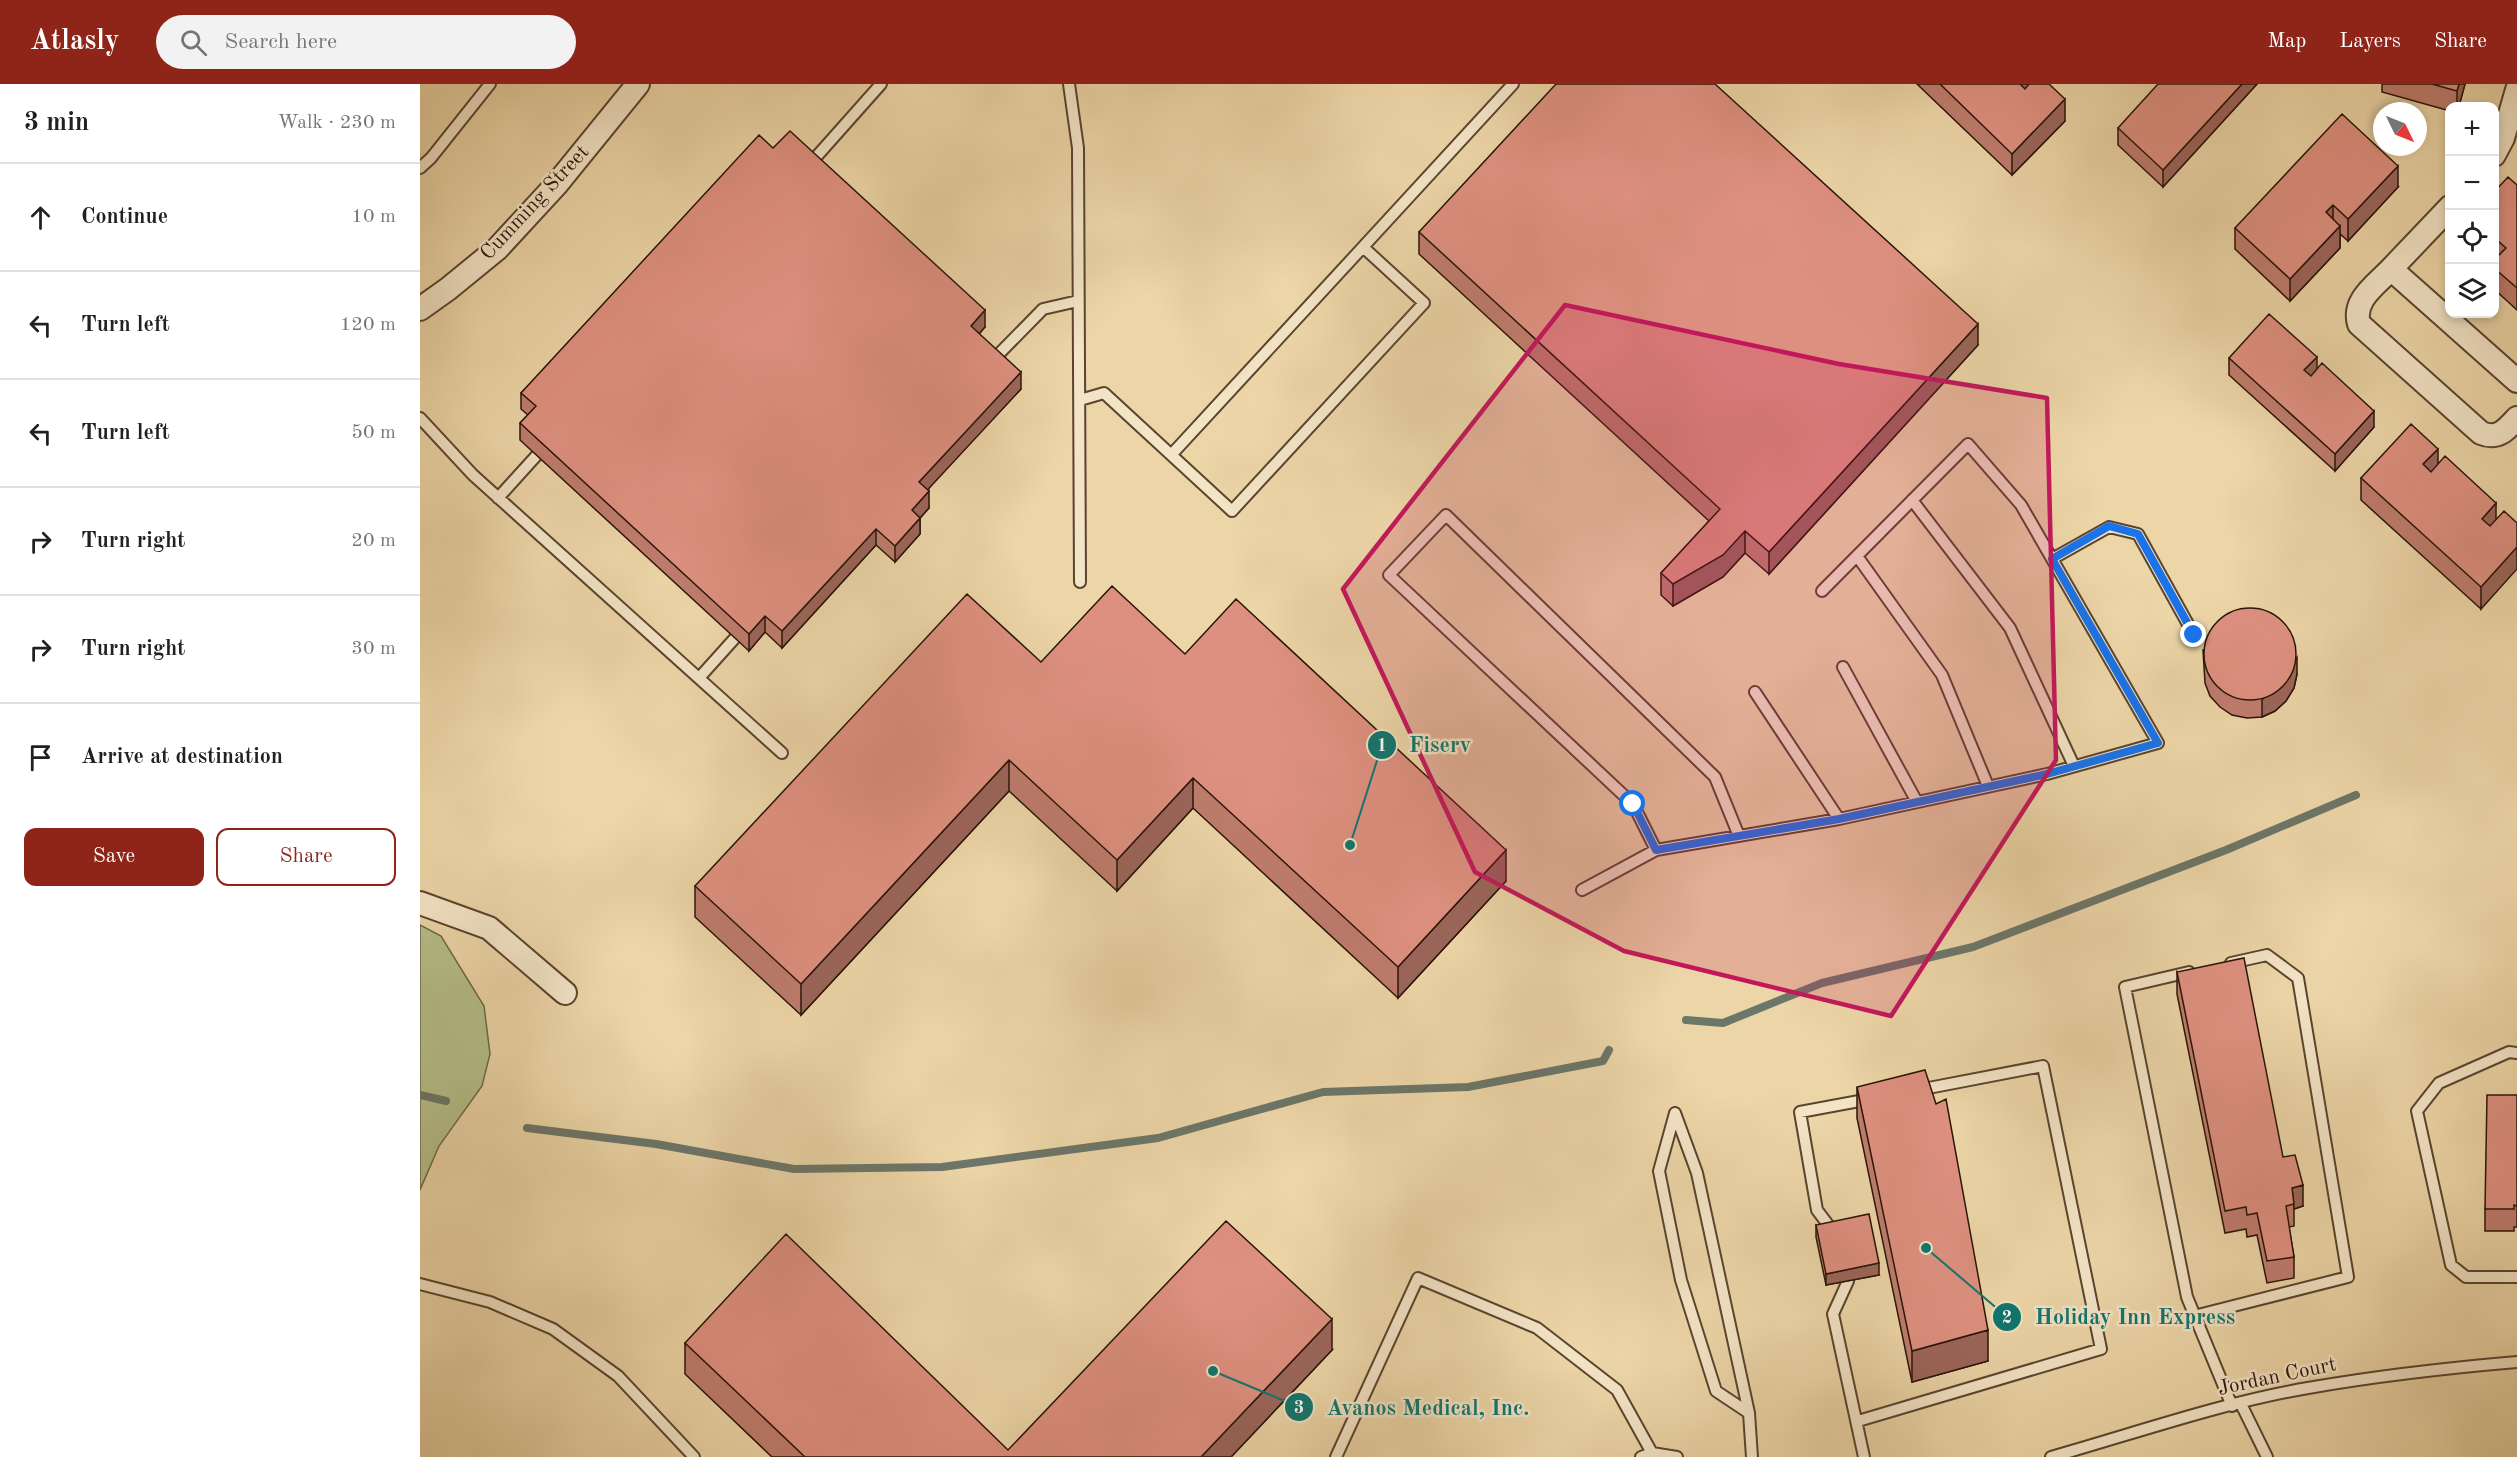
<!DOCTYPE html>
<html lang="en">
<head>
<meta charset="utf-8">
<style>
  body { margin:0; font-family:"Old Standard TT",serif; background:#f2f2f2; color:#202124 }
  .controls { position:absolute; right:18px; top:18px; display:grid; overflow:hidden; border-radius:12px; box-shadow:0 3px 9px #0003 }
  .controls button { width:54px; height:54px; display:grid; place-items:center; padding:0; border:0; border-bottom:2px solid #e0e0e0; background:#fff; color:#202124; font:30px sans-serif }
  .compass { position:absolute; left:1953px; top:18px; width:54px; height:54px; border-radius:50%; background:#fff; box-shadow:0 3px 9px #0003; rotate:133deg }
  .stop { position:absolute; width:18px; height:18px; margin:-14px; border:4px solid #1a73e8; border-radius:50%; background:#fff }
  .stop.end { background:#1a73e8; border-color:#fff; box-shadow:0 2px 6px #0008 }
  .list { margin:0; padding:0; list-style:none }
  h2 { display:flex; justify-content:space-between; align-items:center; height:78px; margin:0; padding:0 24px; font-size:26px }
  h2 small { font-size:20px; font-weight:400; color:#757577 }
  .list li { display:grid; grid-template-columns:39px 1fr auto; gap:18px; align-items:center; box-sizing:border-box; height:108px; padding:0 24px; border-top:2px solid #e0e0e0 }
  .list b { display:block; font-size:22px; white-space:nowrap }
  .list em { font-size:20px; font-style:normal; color:#757577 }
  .actions { display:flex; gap:12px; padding:18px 24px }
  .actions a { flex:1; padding:14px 0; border:2px solid #8f2418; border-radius:12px; text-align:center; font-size:21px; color:#8f2418 }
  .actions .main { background:#8f2418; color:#fff }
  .icon { flex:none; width:33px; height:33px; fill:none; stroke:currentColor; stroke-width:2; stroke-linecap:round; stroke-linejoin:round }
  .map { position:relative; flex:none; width:2097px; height:1373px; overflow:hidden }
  header { display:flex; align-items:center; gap:36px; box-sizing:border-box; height:84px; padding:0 30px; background:#8f2418; color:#fff }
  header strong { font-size:28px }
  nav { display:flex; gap:33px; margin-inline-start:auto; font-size:21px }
  .search { width:420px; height:54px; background:#f2f2f2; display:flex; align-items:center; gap:15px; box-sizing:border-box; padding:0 21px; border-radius:33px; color:#757577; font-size:22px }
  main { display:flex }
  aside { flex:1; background:#fff }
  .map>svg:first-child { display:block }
  .green { fill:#b5be89; stroke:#6f6948; stroke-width:1.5 }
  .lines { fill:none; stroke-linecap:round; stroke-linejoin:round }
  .stream { stroke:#6c7669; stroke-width:8 }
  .lane-casing { stroke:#5a442f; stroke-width:14 }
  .street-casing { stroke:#5a442f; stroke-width:26 }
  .lane { stroke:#f3e4c6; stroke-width:10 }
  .street { stroke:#f3e4c6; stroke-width:22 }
  .wall { fill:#bf7c6e; stroke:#291407; stroke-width:1.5 }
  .shaded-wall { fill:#9b655a; stroke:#291407; stroke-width:1.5 }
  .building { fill:#de9080; stroke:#291407; stroke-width:1.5 }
  .route { stroke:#1a73e8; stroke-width:8 }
  .marked { fill:#c2185b; fill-opacity:0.2; stroke:#c2185b; stroke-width:4.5; stroke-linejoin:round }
  .labels { text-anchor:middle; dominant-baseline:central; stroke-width:5; stroke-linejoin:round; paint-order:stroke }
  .street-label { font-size:21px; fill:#291407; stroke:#f3e4c6 }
  .leader { fill:none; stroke:#0f766e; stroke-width:2 }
  .callout-dot { fill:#0f766e; stroke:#f3e4c6; stroke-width:2 }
  .mark-label { font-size:18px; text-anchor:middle; font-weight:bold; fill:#fff }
  .callout-label { font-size:22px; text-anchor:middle; font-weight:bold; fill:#0f766e; stroke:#f3e4c6; stroke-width:5; stroke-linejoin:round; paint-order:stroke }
</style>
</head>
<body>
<header>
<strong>Atlasly</strong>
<div class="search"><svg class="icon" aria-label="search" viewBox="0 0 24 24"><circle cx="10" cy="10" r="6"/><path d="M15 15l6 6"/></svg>Search here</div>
<nav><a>Map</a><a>Layers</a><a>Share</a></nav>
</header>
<main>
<aside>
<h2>3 min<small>Walk · 230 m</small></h2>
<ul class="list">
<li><svg class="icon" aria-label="ahead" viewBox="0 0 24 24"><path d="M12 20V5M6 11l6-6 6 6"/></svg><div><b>Continue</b></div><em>10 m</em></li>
<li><svg class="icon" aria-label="left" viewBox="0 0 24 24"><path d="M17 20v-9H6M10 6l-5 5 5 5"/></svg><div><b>Turn left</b></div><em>120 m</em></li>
<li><svg class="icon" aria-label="left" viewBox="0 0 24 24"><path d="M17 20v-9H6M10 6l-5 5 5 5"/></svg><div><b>Turn left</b></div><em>50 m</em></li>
<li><svg class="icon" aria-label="right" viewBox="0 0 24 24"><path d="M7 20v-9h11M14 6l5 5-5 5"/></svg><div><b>Turn right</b></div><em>20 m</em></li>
<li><svg class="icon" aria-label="right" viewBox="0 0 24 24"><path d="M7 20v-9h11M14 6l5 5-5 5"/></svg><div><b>Turn right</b></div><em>30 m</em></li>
<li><svg class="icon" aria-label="arrive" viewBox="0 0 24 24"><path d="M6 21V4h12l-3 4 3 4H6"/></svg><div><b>Arrive at destination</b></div></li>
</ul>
<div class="actions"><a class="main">Save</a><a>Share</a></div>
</aside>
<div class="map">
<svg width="2097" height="1373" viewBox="0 0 2097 1373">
  <rect width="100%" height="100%" fill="#ecd5a7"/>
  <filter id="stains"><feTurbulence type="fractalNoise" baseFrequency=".00333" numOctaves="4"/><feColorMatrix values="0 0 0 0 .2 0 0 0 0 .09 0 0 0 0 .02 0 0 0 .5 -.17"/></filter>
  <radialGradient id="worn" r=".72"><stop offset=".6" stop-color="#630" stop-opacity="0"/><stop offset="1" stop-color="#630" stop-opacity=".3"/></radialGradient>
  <path class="green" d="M 0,841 L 21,852 L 64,922 L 70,970 L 62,1002 L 19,1062 L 0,1106 Z"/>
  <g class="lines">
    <path class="stream" d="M 1266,936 L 1303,939 L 1402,899 L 1553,863 L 1806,766 L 1936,711
      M 0,1011 L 26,1017
      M 107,1044 L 236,1060 L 374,1085 L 522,1083 L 738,1054 L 903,1008 L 1048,1003 L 1183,977 L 1189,966"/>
    <g class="lane-casing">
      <path id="lane" d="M 649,0 L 658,64 L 660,498
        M 389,81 L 461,0
        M 0,84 L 11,74 L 70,0
        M 943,163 L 1093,0
        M 571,278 L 623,225 L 658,217
        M 660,316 L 684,309 L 812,427 L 1004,219 L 943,163 L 752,370
        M 0,334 L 53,391 L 362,669
        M 78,414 L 117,371
        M 1492,416 L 1590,544 L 1654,682
        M 1437,472 L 1522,591 L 1568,702
        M 1632,475 L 1689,443 L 1718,450 L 1774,551
        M 1423,583 L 1497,718
        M 279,594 L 315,554
        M 1335,608 L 1419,735
        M 1236,766 L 1213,720 L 969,491 L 1026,431 L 1295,693 L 1319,752
        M 1162,806 L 1236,766 L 1419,735 L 1627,690 L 1738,659 L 1601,421 L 1548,360 L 1402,507
        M 1769,888 L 1705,903 L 1767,1213 L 1812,1322
        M 2097,969 L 2089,968 L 2019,999 L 1997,1027 L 2031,1181 L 2046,1193 L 2097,1193
        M 1255,1029 L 1277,1089 L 1329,1329 L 1332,1373
        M 1255,1029 L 1239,1087 L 1261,1196 L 1296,1307 L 1329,1329
        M 1415,1150 L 1397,1126 L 1380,1028 L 1450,1015
        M 1425,1185 L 1428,1197 L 1413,1230 L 1444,1373
        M 0,1200 L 70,1218 L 133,1245 L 198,1292 L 274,1373
        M 1774,1232 L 1928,1193 L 1878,894 L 1847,871 L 1811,879
        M 1821,1320 L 1847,1373
        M 1438,1337 L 1681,1265 L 1623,982 L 1498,1006
        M 1232,1369 L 1257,1373
        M 916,1373 L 998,1194 L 1117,1244 L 1197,1306 L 1232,1369 L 1221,1373
        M 1631,1373 C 1716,1349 1801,1319 1888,1304 C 1957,1292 2027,1284 2097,1278"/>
    </g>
    <g class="street-casing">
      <path id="street" d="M 2074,71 L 2083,54 L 2097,6
        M 1971,185 L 2030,123
        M 0,225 L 28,205 L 77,165 L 136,101 L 218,0
        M 2097,297 L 1971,185 C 1956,201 1932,216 1939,240 L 2061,349 C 2078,356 2086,346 2097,334
        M 0,819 L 69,844 L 145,909"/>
    </g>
    <use href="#lane" class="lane"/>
    <use href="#street" class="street"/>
  </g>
  <path class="wall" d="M 1497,0 L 1629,0 L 1645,37 L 1592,91 Z
    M 1837,0 L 1743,103 L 1698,61 L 1698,44 Z
    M 1962,0 L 2045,0 L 2039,22 L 2030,22 L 2030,27 L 1962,8 Z
    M 353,64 L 565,243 L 559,250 L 601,305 L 507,405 L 509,424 L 500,434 L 500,450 L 475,478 L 456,461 L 362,564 L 345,548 L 329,567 L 100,356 L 100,339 L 108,331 L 101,325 L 101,309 Z
    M 2097,101 L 2097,226 L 2074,205 L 2074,108 Z
    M 1978,103 L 1928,157 L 1920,150 L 1920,164 L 1870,217 L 1815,165 L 1815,144 Z
    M 999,148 L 1558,261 L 1349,490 L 1325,469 L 1303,493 L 1253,522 L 1241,511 L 1241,489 L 1289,437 L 999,170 Z
    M 1809,274 L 1897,285 L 1954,343 L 1915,387 L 1809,291 Z
    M 2018,381 L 2076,419 L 2061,525 L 1941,416 L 1941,394 Z
    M 1783,566 L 1877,590 L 1874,604 L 1866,617 L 1855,627 L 1842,633 L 1827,634 L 1812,631 L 1800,623 L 1790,612 L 1785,599 Z
    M 765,570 L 1086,797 L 978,914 L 773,724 L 697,807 L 589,707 L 381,931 L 275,833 L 275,802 L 621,578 Z
    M 1757,888 L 1863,1073 L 1883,1122 L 1874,1125 L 1874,1142 L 1869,1143 L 1874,1173 L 1874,1194 L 1847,1199 L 1837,1151 L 1827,1153 L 1826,1145 L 1805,1149 L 1757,910 Z
    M 1437,1003 L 1568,1277 L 1492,1298 L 1437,1034 Z
    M 2097,1011 L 2097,1143 L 2094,1143 L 2094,1147 L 2065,1147 L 2065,1125 Z
    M 1396,1141 L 1459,1191 L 1406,1201 L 1396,1153 Z
    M 265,1259 L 588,1366 L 912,1266 L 811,1373 L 352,1373 L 265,1290 Z"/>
  <path class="shaded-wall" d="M 1597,0 L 1611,0 L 1597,18 Z
    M 1822,0 L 1837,0 L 1743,103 L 1743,86 Z
    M 2039,0 L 2045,0 L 2039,22 L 2037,22 L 2037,7 Z
    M 1645,15 L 1645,37 L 1592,91 L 1592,70 Z
    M 1978,82 L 1978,103 L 1928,157 L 1928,135 Z
    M 1913,121 L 1913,143 L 1906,128 Z
    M 1920,142 L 1920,164 L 1870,217 L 1870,195 Z
    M 2078,157 L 2078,179 L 2074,183 L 2074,161 Z
    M 565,226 L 565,243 L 551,259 L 551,242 Z
    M 1558,240 L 1558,261 L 1349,490 L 1349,468 Z
    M 1897,273 L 1897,290 L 1884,303 L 1884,286 Z
    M 601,288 L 601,305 L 499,415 L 499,398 Z
    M 1954,327 L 1954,343 L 1915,387 L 1915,370 Z
    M 2018,365 L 2018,386 L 2003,402 L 2003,380 Z
    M 509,407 L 509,424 L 492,443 L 492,426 Z
    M 2076,419 L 2076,440 L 2062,456 L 2062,435 Z
    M 500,434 L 500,450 L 475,478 L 475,462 Z
    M 456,445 L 456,461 L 362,564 L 362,547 Z
    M 1325,447 L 1325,469 L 1303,493 L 1253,522 L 1253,500 Z
    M 2097,463 L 2097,485 L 2061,525 L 2061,503 Z
    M 345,532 L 345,548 L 329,567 L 329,550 Z
    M 1877,573 L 1877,590 L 1874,604 L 1866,617 L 1855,627 L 1842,633 L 1842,616 Z
    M 589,676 L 589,707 L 381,931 L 381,900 Z
    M 773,694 L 773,724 L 697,807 L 697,776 Z
    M 1086,766 L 1086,797 L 978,914 L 978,883 Z
    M 1883,1101 L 1883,1122 L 1874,1125 L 1872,1104 Z
    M 1459,1179 L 1459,1191 L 1406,1201 L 1406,1190 Z
    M 912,1235 L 912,1266 L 811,1373 L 781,1373 Z
    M 1568,1246 L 1568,1277 L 1492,1298 L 1492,1267 Z"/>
  <path class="building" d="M 1136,0 L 1295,0 L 1558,240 L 1349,468 L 1325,447 L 1303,471 L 1253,500 L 1241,489 L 1300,425 L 999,148 Z
    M 1520,0 L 1600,0 L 1605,5 L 1609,0 L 1629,0 L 1645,15 L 1592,70 Z
    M 1738,0 L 1822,0 L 1743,86 L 1698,44 Z
    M 2012,0 L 2039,0 L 2037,7 Z
    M 1922,30 L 1978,82 L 1928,135 L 1913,121 L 1906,128 L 1920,142 L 1870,195 L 1815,144 Z
    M 370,47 L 565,226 L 551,242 L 601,288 L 499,398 L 509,407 L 492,426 L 500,434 L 475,462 L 456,445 L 362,547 L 345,532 L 329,550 L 100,339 L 116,322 L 101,309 L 339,51 L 353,64 Z
    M 2088,93 L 2097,101 L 2097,204 L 2074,184 L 2074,176 L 2086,164 L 2078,157 L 2074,161 L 2074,108 Z
    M 1849,230 L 1897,273 L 1884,286 L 1891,292 L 1902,279 L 1954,327 L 1915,370 L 1809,274 Z
    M 1991,340 L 2018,365 L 2003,380 L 2011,388 L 2025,372 L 2076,419 L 2062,435 L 2070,442 L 2084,427 L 2097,439 L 2097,463 L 2061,503 L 1941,394 Z
    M 692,502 L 765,570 L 816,515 L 1086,766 L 978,883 L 773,694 L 697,776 L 589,676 L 381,900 L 275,802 L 547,510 L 621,578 Z
    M1784 570a46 46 0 1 1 92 0a46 46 0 1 1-92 0Z
    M 1824,874 L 1863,1073 L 1875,1071 L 1883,1101 L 1872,1104 L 1874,1120 L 1866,1122 L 1874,1173 L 1847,1177 L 1837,1129 L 1827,1131 L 1826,1123 L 1805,1127 L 1757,888 Z
    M 1505,986 L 1516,1020 L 1526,1015 L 1568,1246 L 1492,1267 L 1437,1003 Z
    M 2067,1011 L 2097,1011 L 2097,1122 L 2094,1121 L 2094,1125 L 2065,1125 Z
    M 1449,1130 L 1459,1179 L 1406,1190 L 1396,1141 Z
    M 806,1137 L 912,1235 L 781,1373 L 385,1373 L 265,1259 L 366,1150 L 588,1366 Z"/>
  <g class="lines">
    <path class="route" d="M 1213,720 L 1236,766 L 1419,735 L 1627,690 L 1738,659 L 1632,475 L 1689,442 L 1718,450 L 1774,551"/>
  </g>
  <path class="marked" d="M 1145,221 L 1419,280 L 1627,314 L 1636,676 L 1471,932 L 1204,867 L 1055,788 L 923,505 Z"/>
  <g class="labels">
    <g class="street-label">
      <text transform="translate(115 119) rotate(-47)">Cumming Street</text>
      <text transform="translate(1857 1293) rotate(-12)">Jordan Court</text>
    </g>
  </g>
  <path class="leader" d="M930 761L962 661M1506 1164L1587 1233M793 1287L879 1323"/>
  <g class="callout-dot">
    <circle cx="930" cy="761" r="6"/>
    <circle cx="1506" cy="1164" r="6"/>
    <circle cx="793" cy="1287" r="6"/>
    <circle cx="962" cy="661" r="15"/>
    <circle cx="1587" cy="1233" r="15"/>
    <circle cx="879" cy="1323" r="15"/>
  </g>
  <g class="mark-label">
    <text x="962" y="667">1</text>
    <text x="1587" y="1239">2</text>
    <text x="879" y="1329">3</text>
  </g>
  <g class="callout-label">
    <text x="1020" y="668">Fiserv</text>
    <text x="1715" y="1240">Holiday Inn Express</text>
    <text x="1008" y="1331">Avanos Medical, Inc.</text>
  </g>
  <rect width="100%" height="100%" filter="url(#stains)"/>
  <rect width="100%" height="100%" fill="url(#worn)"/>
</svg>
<div class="controls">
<button>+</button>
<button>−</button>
<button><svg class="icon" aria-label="locate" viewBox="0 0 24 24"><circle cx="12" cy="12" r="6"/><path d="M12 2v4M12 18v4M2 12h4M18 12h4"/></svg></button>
<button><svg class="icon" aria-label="layers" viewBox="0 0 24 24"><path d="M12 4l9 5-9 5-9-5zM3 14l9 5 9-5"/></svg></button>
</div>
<svg class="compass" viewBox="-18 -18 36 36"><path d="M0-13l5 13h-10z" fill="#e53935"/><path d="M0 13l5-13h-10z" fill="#757577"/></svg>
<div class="stop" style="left:1213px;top:720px"></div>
<div class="stop end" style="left:1774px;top:551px"></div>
</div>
</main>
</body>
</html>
